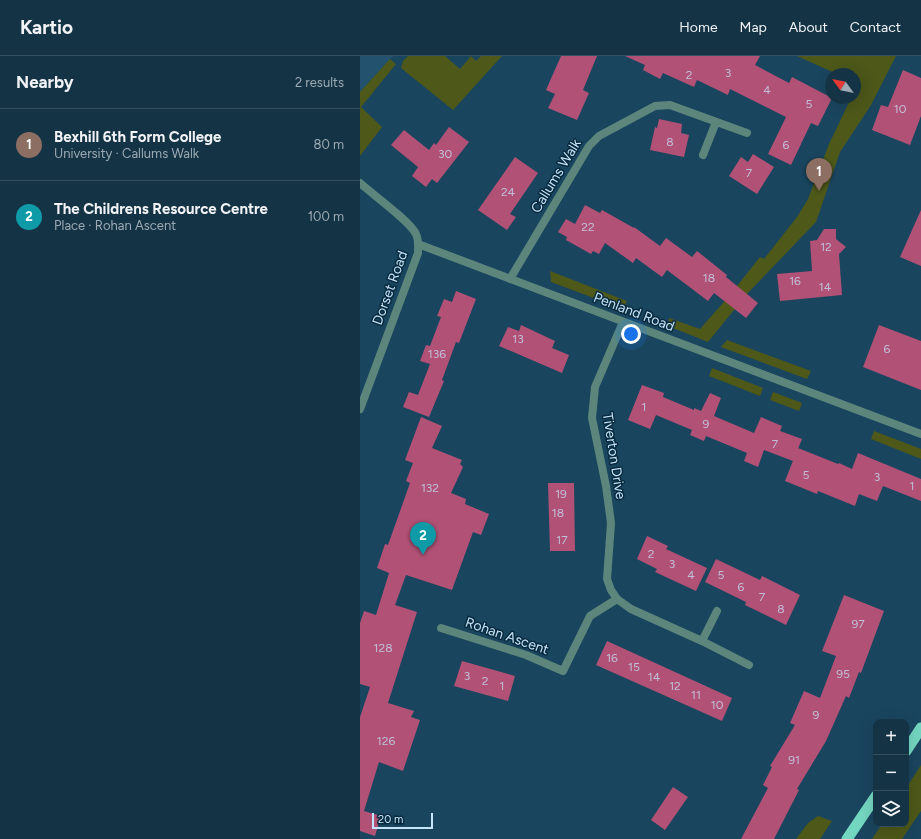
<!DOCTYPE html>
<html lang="en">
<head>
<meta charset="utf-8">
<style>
  body { margin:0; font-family:Figtree,sans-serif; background:#1d3c4d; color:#f1f3f6 }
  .controls { position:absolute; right:12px; bottom:12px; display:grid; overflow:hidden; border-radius:8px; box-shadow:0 4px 16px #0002 }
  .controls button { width:36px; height:36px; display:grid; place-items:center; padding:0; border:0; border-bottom:1px solid #334f5f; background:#143446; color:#f1f3f6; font:20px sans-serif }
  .compass { position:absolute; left:465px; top:12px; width:36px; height:36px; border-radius:50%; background:#143446; box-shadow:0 4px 16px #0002; rotate:303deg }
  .scale { position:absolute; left:12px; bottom:10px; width:61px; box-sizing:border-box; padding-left:4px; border:2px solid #c6e4f9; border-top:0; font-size:11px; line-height:14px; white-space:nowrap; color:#c6e4f9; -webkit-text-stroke:3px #072a3e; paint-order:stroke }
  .you { position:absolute; left:271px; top:278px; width:14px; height:14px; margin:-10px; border:3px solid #fff; border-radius:50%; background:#1a73e8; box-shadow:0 0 0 6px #1a73e833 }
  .badge { display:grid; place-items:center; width:26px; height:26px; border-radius:50%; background:#d6ab8b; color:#fff; font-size:13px; font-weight:700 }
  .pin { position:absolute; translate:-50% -33px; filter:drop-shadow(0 1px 2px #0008) }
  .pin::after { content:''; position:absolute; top:21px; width:14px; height:12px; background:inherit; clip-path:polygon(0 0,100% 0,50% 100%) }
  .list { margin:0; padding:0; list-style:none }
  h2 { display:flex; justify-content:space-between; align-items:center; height:52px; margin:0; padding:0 16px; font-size:17px }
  h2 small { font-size:13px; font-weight:400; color:#9daab3 }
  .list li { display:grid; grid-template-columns:26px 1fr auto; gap:12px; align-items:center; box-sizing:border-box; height:72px; padding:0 16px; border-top:1px solid #334f5f }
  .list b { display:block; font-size:15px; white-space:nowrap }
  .list p { margin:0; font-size:13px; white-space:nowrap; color:#9daab3 }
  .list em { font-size:13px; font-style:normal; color:#9daab3 }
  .icon { flex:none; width:22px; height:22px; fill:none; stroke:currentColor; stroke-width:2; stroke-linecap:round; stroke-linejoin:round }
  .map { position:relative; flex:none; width:561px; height:783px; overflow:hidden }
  header { display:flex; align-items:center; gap:24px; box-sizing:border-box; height:56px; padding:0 20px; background:#143446; border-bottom:1px solid #334f5f }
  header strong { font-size:19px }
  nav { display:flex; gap:22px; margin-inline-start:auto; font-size:14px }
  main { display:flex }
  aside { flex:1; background:#143446 }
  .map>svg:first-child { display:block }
  .built { fill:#22526e }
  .green { fill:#4d5819 }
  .building { fill:#b15175 }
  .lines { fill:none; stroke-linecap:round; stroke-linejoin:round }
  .minor { stroke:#5c867c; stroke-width:8 }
  .trunk { stroke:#73d6c1; stroke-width:11 }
  .labels { text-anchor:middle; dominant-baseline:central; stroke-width:3; stroke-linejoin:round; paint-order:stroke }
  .number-label { font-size:12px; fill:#c1bfd8 }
  .street-label { font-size:14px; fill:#c6e4f9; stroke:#072a3e }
</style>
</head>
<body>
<header>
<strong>Kartio</strong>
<nav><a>Home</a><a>Map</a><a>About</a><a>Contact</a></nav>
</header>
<main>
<aside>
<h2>Nearby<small>2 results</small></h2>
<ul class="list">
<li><span class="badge" style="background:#8d6e63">1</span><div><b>Bexhill 6th Form College</b><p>University · Callums Walk</p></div><em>80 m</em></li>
<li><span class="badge" style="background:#0f9aa8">2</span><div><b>The Childrens Resource Centre</b><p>Place · Rohan Ascent</p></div><em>100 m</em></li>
</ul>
</aside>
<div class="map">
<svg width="561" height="783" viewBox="0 0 561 783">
  <rect width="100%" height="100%" fill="#1a455e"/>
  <path class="built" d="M 0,0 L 33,0 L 0,36 Z"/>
  <path class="green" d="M 48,0 L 85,0 L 100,13 L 111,0 L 116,5 L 121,0 L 142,0 L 93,54 L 41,12 L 43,5 Z
    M 437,0 L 536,0 L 511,49 L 480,96 L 456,166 L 387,238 L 348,286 L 308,270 L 309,262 L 340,273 L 369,240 L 400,201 L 404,203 L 437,161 L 448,143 L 469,88 L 491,42 L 495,42 L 495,34 L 498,28 L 495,26 L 495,18 L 477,18 Z
    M 30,3 L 36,8 L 1,51 L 22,71 L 0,100 L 0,36 Z
    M 190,215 L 267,245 L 263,253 L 191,226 Z
    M 367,284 L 451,315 L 447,323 L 361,291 Z
    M 352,312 L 403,332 L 400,340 L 349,320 Z
    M 413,336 L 442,347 L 439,355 L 410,344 Z
    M 514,375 L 561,393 L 561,403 L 511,383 Z
    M 561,709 L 561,755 L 542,783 L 512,783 L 522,768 L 546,768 L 546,732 Z
    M 458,760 L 472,765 L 460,783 L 436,783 L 448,767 Z"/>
  <path class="building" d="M 201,0 L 237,0 L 223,34 L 229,37 L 217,64 L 188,52 L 195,38 L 186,34 Z
    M 265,0 L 400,0 L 395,9 L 429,27 L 432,21 L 472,42 L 458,70 L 451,67 L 431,109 L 408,98 L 426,61 L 370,33 L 368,39 L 337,24 L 334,31 L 303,17 L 300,23 L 283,14 L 285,9 Z
    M 543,14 L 561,22 L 561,60 L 550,89 L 512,74 L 521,49 L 528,51 Z
    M 299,63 L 322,68 L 321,77 L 329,79 L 324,101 L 290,94 L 295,71 L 297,72 Z
    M 89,71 L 109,86 L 77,127 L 72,123 L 66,131 L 52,120 L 58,111 L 31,89 L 44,74 L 69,94 L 74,87 L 76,89 Z
    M 393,98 L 414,111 L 397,138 L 369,120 L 381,101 L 388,106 Z
    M 155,101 L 178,117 L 150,158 L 156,161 L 147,174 L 118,154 Z
    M 225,149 L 240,157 L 242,154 L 274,172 L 274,171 L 300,190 L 306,182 L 332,201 L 337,195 L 367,219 L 366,221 L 398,247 L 386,262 L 354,237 L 348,245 L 307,214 L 302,221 L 276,202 L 273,207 L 245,187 L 239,198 L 233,195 L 231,198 L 206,184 L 207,181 L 198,176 L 206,163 L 215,168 Z
    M 561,154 L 561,210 L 540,201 Z
    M 464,173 L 476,173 L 476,183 L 486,191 L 479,198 L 482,239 L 420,245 L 417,218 L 452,215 L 450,185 L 457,184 Z
    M 96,235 L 116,243 L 99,287 L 96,286 L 82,324 L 84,325 L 69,361 L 43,351 L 49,336 L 58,339 L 70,308 L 60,305 L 66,289 L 70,290 L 81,261 L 77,260 L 84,243 L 92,246 Z
    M 161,269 L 195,285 L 192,292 L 209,299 L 202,317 L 139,290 L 148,271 L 159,275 Z
    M 519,269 L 561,285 L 561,334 L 503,311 Z
    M 282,329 L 304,337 L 303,341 L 334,354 L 334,352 L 341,355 L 350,337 L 361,342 L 354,360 L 394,377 L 401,361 L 422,370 L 420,375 L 442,383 L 433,405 L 404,394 L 398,411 L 384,405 L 387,397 L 346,380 L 344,385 L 330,379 L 332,374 L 296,359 L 290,373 L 268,364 Z
    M 61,361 L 82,370 L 72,392 L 102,404 L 100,408 L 103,411 L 91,437 L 106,443 L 105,448 L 129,458 L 121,479 L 113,476 L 92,534 L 46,519 L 35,549 L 57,556 L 28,647 L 54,655 L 51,661 L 60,664 L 43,715 L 19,706 L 4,755 L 21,760 L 15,780 L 0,775 L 0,661 L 10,631 L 0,628 L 0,567 L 4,555 L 16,559 L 29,517 L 17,512 L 25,488 L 28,489 L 50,427 L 46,425 L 53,407 L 45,404 Z
    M 438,392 L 478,408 L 479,407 L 492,413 L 498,397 L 561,423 L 561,445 L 523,430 L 517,445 L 499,438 L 495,450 L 458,435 L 457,438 L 425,425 Z
    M 188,427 L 214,427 L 215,495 L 190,495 Z
    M 287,480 L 308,490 L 306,493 L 347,512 L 336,535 L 295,516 L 297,513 L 277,503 Z
    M 356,503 L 400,524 L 402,520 L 440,539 L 426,569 L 385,549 L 386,546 L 345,526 Z
    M 484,539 L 524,555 L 501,617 L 499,616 L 489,642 L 486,640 L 466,685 L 437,733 L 439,734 L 414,783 L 381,783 L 408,732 L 403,729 L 412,711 L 410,710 L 435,669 L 430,667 L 444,635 L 460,642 L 476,600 L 462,595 Z
    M 247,585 L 372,642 L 362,665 L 236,609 Z
    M 102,605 L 155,620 L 148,645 L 94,630 Z
    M 313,731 L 328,741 L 305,774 L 291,764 Z"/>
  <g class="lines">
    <path class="minor" d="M 343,99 L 356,66
      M 0,127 C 12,138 50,165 56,178 C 59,184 58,191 58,197 L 0,353
      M 58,188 L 561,378
      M 150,223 L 229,90 L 239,80 L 295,50 L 310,49 L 387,77
      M 263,266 L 235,331 L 232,362 L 246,430 L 251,467 L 247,523 L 251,534 L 257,543 L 271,553 L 342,585 L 389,609
      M 81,572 L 166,599 L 203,615 L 230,560 L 257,543
      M 342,585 L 357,555"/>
    <path class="trunk" d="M 546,695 L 561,672
      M 487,783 L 516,740"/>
  </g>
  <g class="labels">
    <g class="number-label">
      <text x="368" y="17">3</text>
      <text x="329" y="19">2</text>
      <text x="407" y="34">4</text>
      <text x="449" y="48">5</text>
      <text x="540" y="53">10</text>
      <text x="310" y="86">8</text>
      <text x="426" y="89">6</text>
      <text x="85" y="98">30</text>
      <text x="389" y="117">7</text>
      <text x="148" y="136">24</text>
      <text x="228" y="171">22</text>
      <text x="466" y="191">12</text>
      <text x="349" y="222">18</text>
      <text x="435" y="225">16</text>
      <text x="465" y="231">14</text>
      <text x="158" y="283">13</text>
      <text x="527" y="293">6</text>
      <text x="77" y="298">136</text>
      <text x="284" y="351">1</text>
      <text x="346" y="368">9</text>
      <text x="415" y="388">7</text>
      <text x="446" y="419">5</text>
      <text x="517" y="421">3</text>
      <text x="552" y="430">1</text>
      <text x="70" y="432">132</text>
      <text x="201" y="438">19</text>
      <text x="198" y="457">18</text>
      <text x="202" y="484">17</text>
      <text x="291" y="498">2</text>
      <text x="312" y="508">3</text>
      <text x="331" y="519">4</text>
      <text x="361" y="519">5</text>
      <text x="381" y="531">6</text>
      <text x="402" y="541">7</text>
      <text x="421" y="553">8</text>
      <text x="498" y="568">97</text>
      <text x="23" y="592">128</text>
      <text x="252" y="602">16</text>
      <text x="274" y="611">15</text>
      <text x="483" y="618">95</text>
      <text x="107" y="620">3</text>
      <text x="294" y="621">14</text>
      <text x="125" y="625">2</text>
      <text x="142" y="630">1</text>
      <text x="315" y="630">12</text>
      <text x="336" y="639">11</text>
      <text x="357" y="649">10</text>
      <text x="456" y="659">9</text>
      <text x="26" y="685">126</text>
      <text x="434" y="704">91</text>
    </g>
    <g class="street-label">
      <text transform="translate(196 120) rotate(-59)">Callums Walk</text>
      <text transform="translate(30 232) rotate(-70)">Dorset Road</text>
      <text transform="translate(274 256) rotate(21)">Penland Road</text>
      <text transform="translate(254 400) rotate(81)">Tiverton Drive</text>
      <text transform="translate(147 580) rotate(19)">Rohan Ascent</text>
    </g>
  </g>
</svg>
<div class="controls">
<button>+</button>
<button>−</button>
<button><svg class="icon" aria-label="layers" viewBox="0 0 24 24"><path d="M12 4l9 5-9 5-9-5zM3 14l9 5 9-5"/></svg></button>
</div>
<svg class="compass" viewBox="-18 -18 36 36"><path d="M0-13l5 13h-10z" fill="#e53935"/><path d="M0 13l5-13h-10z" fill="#9daab3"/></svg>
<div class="scale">20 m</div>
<div class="you"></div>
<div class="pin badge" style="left:459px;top:135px;background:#8d6e63">1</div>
<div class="pin badge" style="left:63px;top:499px;background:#0f9aa8">2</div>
</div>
</main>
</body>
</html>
